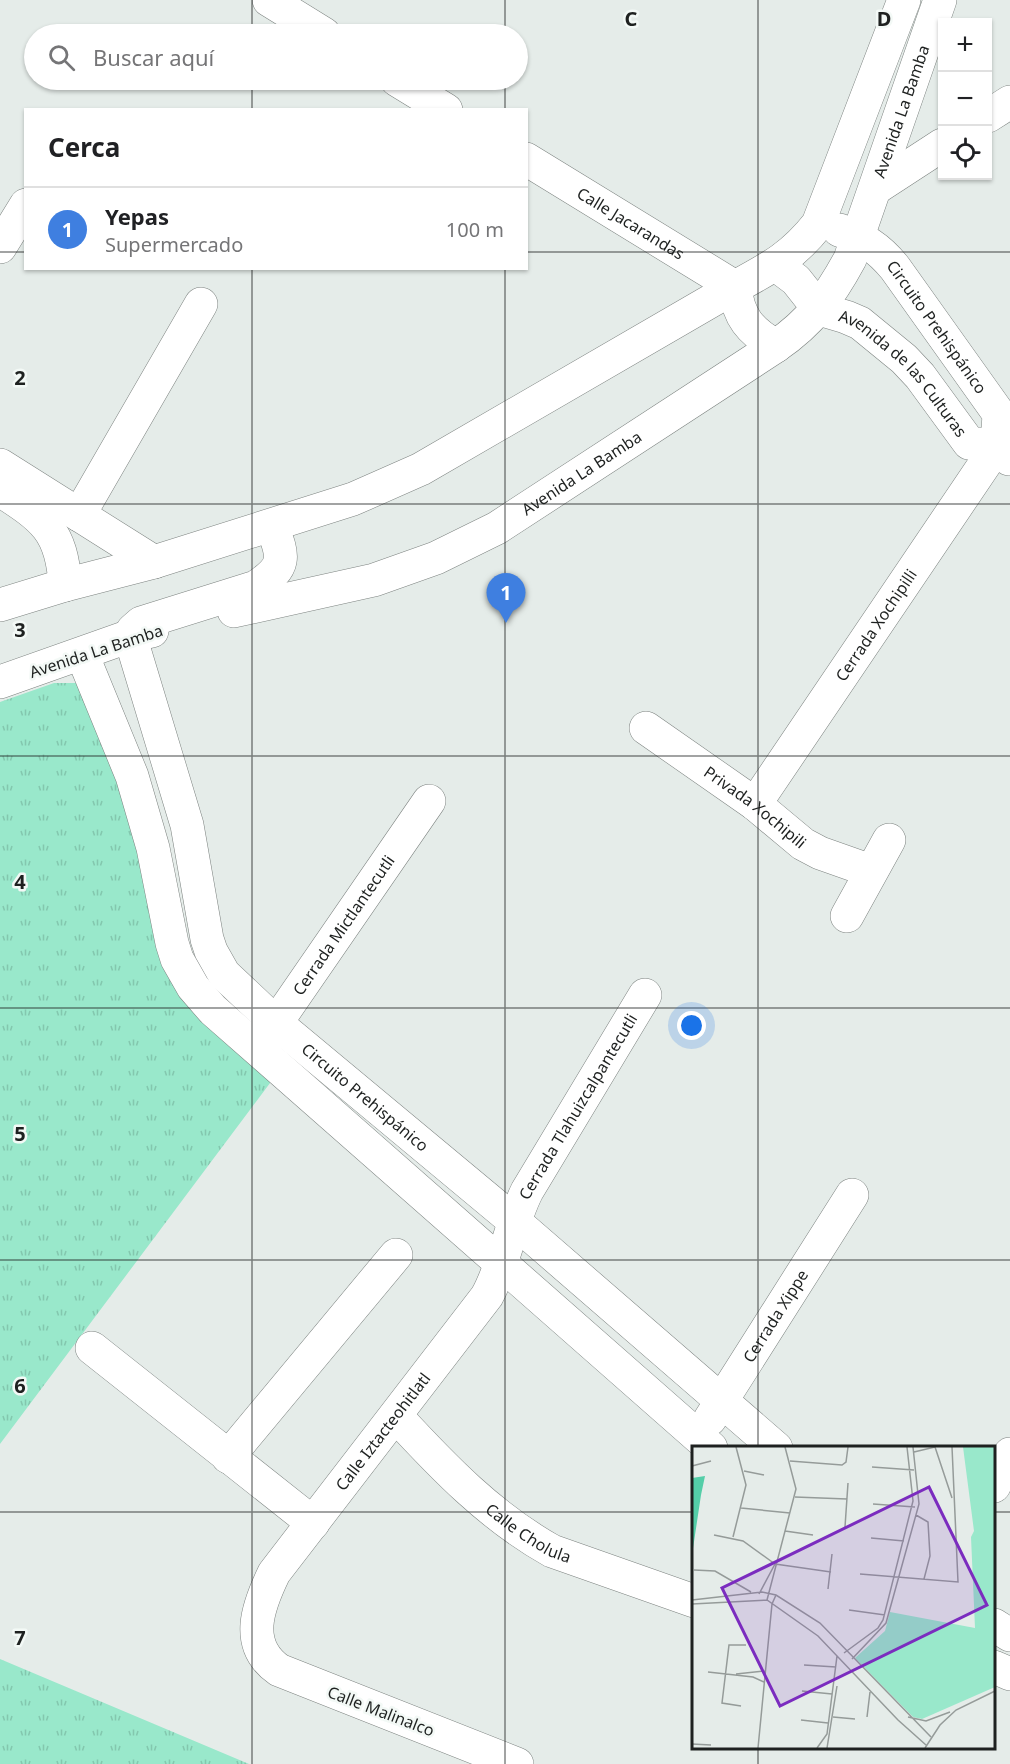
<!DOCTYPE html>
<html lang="es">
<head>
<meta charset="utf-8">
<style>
  body { margin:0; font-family:"Noto Sans",sans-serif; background:#f6f6f6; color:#202124 }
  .controls { position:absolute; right:18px; top:18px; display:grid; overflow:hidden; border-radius:0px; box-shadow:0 2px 4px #0004 }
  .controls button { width:54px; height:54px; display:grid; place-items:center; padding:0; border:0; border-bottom:2px solid #e0e0e0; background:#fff; color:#202124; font:30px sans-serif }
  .you { position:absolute; left:692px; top:1026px; width:21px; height:21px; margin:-15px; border:4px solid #fff; border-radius:50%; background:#1a73e8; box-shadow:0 0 0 9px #1a73e833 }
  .badge { display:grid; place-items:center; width:39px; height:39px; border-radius:50%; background:#cd3d4c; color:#fff; font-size:20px; font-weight:700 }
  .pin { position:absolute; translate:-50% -50px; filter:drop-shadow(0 2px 3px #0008) }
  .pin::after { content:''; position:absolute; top:32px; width:21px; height:18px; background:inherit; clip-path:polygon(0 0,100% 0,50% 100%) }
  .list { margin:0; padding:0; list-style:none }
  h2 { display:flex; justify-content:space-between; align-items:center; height:78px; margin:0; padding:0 24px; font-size:26px }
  h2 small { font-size:20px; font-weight:400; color:#757577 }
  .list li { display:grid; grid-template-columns:39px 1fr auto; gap:18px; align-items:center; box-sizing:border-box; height:84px; padding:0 24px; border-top:2px solid #e0e0e0 }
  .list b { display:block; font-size:22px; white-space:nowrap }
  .list p { margin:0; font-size:20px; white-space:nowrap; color:#757577 }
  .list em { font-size:20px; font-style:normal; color:#757577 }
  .icon { flex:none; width:33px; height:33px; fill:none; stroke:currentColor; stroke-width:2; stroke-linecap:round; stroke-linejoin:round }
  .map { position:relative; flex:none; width:1010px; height:1764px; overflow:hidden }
  .search { position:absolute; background:#fff; box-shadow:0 2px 4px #0004; left:24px; top:24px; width:504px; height:66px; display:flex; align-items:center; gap:15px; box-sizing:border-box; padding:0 21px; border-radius:33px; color:#757577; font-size:22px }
  .panel { position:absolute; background:#fff; box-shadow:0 2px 4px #0004; left:24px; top:108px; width:504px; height:162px; border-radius:0px }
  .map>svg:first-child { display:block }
  .grass { fill:url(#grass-tufts) }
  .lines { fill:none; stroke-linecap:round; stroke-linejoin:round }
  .minor-casing { stroke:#7d8380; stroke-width:34 }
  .minor { stroke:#fff; stroke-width:33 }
  .grid { fill:none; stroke:#1e2120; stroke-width:1.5; stroke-opacity:0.55 }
  .labels { text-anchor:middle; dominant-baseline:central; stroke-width:5; stroke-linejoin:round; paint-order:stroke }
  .street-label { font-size:16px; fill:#1e2120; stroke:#f3f9f6 }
  .inset-road { fill:none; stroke:#959b99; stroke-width:1.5 }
  .view { fill:#7b2cbf; fill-opacity:0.15; stroke:#7b2cbf; stroke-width:3 }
  .inset-edge { fill:none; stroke:#1e2120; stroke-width:3 }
  .grid-label { font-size:20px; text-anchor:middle; font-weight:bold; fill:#1e2120; stroke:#f3f9f6; stroke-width:5; stroke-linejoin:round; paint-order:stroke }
</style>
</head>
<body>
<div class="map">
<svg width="1010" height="1764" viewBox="0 0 1010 1764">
  <defs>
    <pattern id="grass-tufts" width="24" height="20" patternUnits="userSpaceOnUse" patternTransform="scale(1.5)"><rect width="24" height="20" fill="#99e8cb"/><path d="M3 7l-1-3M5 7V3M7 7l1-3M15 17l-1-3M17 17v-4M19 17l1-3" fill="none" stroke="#83c7ae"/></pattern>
  </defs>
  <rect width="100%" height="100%" fill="#e5ece9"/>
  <path class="grass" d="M 54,683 L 82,683 L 154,871 L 166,973 L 187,1003 L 276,1075 L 0,1444 L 0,702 Z
    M 0,1659 L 249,1764 L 0,1764 Z"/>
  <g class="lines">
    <g class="minor-casing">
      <g id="minor">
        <path d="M 269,0 L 324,34"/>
        <path d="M 397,80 L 446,110"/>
        <path d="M 988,116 L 1010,102"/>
        <path id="s1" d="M 526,159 L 735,287 C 738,317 750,331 776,346"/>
        <path d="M 876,188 L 942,145"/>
        <path id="s2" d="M 839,230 C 863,238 879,248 895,268 L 999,414 L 997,446"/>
        <path d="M 0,247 L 26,205"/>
        <path id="s3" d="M 776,265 L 796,280 L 819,309 L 846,317 L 860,323 L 904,359 L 920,376 L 969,443 L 997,446 L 1009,459"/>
        <path d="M 0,465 L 154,562"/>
        <path d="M 0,490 C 43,518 62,530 65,585"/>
        <path d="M 79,515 L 201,304"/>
        <path id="s4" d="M 272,526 C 284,558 287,566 256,587 L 141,623 L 133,630 L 130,636 L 187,825 L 207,939 L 211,951 L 224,974 L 276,1023 L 514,1221 L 776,1448"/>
        <path d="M 0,605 L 65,585 L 154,562 L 353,499 L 421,469 L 735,287 C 770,268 792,257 818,224 L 904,0"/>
        <path id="s5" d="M 234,611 L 374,580 L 436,558 L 497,528 L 776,346 C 811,322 830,296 850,259 L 940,0"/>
        <path d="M 82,654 L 132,776 L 153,848 L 172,943 L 177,959 L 193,987 L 213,1010 L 711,1448"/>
        <path d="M 0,682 L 130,636 L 152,631"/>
        <path id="s6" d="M 646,728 L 755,804 L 803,844 L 820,853 L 871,871"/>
        <path id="s7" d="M 755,804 L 997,446 L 1010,434"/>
        <path d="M 847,916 L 889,840"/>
        <path id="s8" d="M 263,1042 L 429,801"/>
        <path d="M 92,1348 L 313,1523"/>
        <path id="s9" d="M 396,1416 C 443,1467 491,1517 552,1551 L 694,1601"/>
        <path id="s10" d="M 710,1419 L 852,1195"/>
        <path d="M 228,1457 L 396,1255"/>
        <path d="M 994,1486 L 1010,1454"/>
        <path d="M 994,1625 L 1010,1635"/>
        <path d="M 994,1667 L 1010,1674"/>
        <path id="s11" d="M 517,1764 L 279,1670 C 243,1645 258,1606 274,1573 L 487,1296 C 505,1263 510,1225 527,1191 L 645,995"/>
      </g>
    </g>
    <use href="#minor" class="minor"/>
  </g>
  <path class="grid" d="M 252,0 L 252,34M 505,0 L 505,34M 758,0 L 758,1448M 252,80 L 252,110M 505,80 L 505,110M 0,252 L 26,252M 526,252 L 1010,252M 252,268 L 252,1764M 505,268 L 505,1764M 0,504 L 1010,504M 0,756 L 1010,756M 0,1008 L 1010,1008M 0,1260 L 1010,1260M 0,1512 L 694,1512M 994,1512 L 1010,1512M 758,1748 L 758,1764"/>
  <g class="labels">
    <g class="street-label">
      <text stroke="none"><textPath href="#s5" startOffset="882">Avenida La Bamba</textPath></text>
      <text stroke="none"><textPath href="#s1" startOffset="123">Calle Jacarandas</textPath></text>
      <text stroke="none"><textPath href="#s2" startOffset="141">Circuito Prehispánico</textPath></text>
      <text stroke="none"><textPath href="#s3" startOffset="171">Avenida de las Culturas</textPath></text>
      <text stroke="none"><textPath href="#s5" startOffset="378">Avenida La Bamba</textPath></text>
      <text stroke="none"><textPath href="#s7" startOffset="216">Cerrada Xochipilli</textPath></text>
      <text transform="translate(96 651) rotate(-18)">Avenida La Bamba</text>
      <text stroke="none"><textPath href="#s6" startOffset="135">Privada Xochipili</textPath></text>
      <text stroke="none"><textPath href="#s8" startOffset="142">Cerrada Mictlantecutli</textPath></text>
      <text stroke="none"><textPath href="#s4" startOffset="750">Circuito Prehispánico</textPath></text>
      <text stroke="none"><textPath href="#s11" startOffset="924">Cerrada Tlahuizcalpantecutli</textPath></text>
      <text stroke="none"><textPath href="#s10" startOffset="122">Cerrada Xippe</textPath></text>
      <text stroke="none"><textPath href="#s11" startOffset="542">Calle Iztacteohitlatl</textPath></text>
      <text stroke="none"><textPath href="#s9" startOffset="178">Calle Cholula</textPath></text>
      <text transform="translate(381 1711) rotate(21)">Calle Malinalco</text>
    </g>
  </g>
  <g transform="translate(692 1446)">
    <rect width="303" height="303" fill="#e5ece9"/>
    <path d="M 271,1 L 303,1 L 303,241 L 230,273 L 221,271 L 163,212 L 193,185 L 198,166 L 283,182 L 279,91 L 282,85 Z" fill="#99e8cb"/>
    <path d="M 13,30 L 9,49 L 0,109 L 0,32 Z" fill="#54cea8"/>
    <path class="inset-road" d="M 243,1 L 260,52M 222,6 L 243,1M 98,15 L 150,19 L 154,16 L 156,1M 0,20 L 19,15M 180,21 L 222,24M 52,25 L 72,29M 103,51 L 155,53M 181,58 L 223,61M 49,62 L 98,67M 224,69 L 236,76 L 238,110 L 232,133M 153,81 L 156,37M 93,85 L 121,89M 22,89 L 51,95 L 83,118M 41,91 L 54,39 L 44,1M 179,92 L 212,95M 83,118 L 139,126M 2,124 L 23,125 L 59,146M 168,128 L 266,136 L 260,1M 136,143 L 140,108M 67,148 L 83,118M 0,154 L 70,146 L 84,149 L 128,177 L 239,291M 75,154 L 104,43 L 93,1M 0,158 L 75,154 L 126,190 L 206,274 L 234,299M 157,164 L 193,169M 152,207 L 186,182 L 191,174 L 221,55 L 215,1M 160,213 L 194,177 L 227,58 L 221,1M 112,219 L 144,221M 16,226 L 61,231 L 72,236M 44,228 L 73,225M 110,245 L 140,248M 49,260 L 30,257 L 37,199 L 54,199M 141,271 L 163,273M 175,271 L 178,246M 216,271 L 234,275 L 258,266M 109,274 L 136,277M 0,298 L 19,299M 66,302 L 80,158 L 84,149M 125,302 L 135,288 L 145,210M 135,302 L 145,240M 233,302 L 248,279 L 264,264 L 303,245"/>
    <path class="view" d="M 237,41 L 295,159 L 88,260 L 30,142 Z"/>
    <rect width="303" height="303" class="inset-edge"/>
  </g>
  <g class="grid-label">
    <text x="631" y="26">C</text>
    <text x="884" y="26">D</text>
    <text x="20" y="385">2</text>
    <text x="20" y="637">3</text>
    <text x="20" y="889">4</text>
    <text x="20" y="1141">5</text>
    <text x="20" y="1393">6</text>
    <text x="20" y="1645">7</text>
  </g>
</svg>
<div class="controls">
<button>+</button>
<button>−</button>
<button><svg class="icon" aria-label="locate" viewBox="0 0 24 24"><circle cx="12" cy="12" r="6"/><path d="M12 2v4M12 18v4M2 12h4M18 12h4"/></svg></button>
</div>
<div class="you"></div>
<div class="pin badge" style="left:506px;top:623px;background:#3f7fe0">1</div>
<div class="search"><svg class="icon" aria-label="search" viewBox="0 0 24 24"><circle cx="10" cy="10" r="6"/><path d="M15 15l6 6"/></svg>Buscar aquí</div>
<section class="panel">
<h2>Cerca<small></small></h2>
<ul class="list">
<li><span class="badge" style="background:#3f7fe0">1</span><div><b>Yepas</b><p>Supermercado</p></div><em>100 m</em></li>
</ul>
</section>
</div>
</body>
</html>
